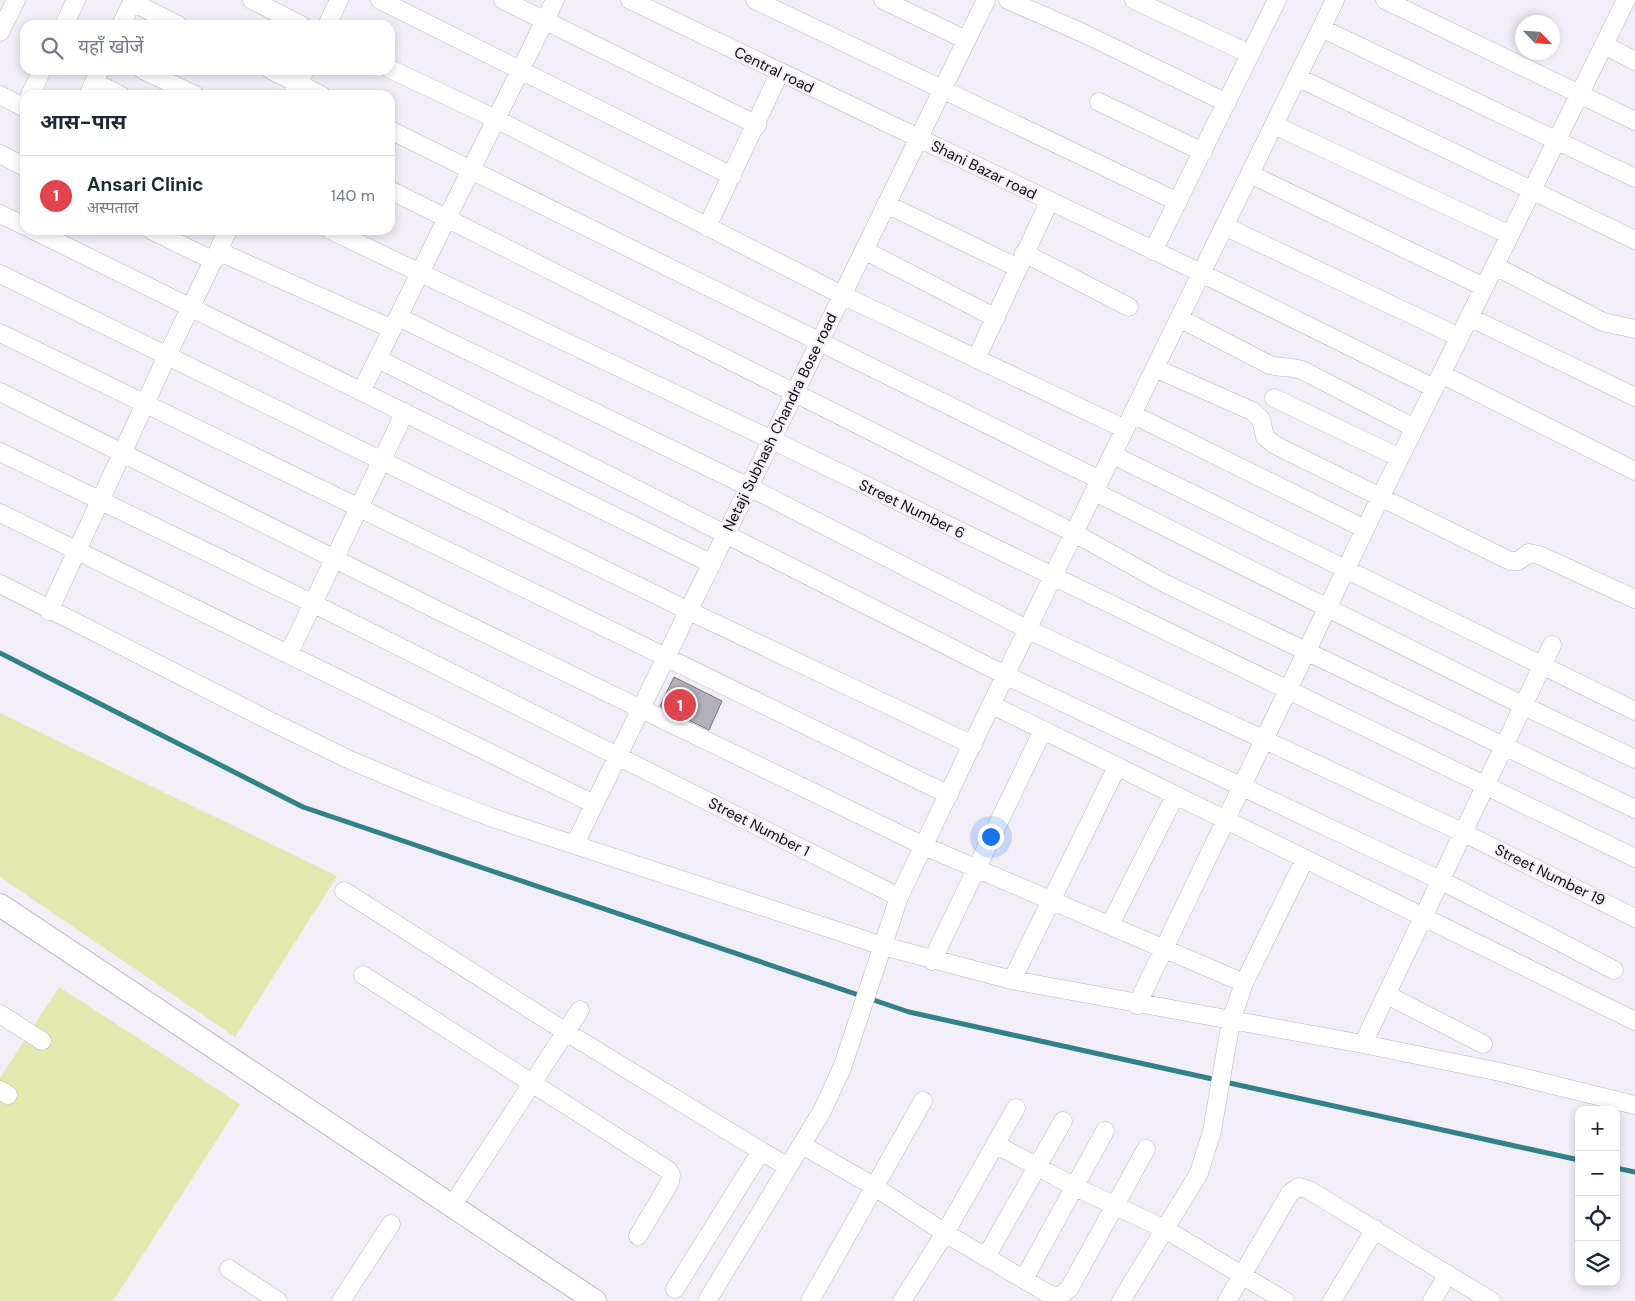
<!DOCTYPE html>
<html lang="hi">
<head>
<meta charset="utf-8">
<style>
  body { margin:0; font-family:"DM Sans","Noto Sans Devanagari",sans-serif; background:#f6f6f7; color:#1f2937 }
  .controls { position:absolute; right:15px; bottom:15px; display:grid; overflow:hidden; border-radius:10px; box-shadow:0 2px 8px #0003 }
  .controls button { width:45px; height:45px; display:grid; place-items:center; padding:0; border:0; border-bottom:1px solid #e0e1e3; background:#fff; color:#1f2937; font:25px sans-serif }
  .compass { position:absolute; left:1515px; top:15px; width:45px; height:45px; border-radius:50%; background:#fff; box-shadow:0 2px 8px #0003; rotate:115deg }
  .you { position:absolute; left:990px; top:836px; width:18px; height:18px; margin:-12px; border:4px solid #fff; border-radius:50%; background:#1a73e8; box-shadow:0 0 0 8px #1a73e833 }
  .badge { display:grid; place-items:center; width:32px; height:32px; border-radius:50%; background:#b45309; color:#fff; font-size:16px; font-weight:700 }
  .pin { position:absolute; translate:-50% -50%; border:2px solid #fff; box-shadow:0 1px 5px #0006 }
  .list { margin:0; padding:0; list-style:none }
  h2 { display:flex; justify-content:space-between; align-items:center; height:65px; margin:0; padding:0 20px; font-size:21px }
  h2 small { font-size:16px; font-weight:400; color:#747a83 }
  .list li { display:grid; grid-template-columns:32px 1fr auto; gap:15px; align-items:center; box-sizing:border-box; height:80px; padding:0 20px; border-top:1px solid #e0e1e3 }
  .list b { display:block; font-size:19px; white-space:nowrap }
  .list p { margin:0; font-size:16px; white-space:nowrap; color:#747a83 }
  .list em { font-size:16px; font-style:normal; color:#747a83 }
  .icon { flex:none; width:28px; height:28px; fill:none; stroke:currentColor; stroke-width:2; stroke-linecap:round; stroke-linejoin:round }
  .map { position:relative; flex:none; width:1635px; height:1301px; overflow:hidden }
  .search { position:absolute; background:#fff; box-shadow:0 2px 8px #0003; left:20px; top:20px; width:375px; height:55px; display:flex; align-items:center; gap:12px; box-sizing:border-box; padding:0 18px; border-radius:15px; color:#747a83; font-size:19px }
  .panel { position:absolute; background:#fff; box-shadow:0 2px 8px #0003; left:20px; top:90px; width:375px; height:145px; border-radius:15px }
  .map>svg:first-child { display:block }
  .green { fill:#e1e9af }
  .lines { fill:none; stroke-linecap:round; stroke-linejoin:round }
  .stream { stroke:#328088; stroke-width:5 }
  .building { fill:#b2b0b8; stroke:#75737b }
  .minor-casing { stroke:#bab7c0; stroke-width:19 }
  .tertiary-casing { stroke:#bab7c0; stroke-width:24 }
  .minor { stroke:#fff; stroke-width:18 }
  .tertiary { stroke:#fff; stroke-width:22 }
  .labels { text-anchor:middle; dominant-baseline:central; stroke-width:4; stroke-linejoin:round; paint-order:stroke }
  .street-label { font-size:15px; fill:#0e0d10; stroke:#f1eef7 }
</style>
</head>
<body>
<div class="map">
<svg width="1635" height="1301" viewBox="0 0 1635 1301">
  <rect width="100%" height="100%" fill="#f1eef7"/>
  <path class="green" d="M 0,713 L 337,876 L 235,1037 L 0,877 Z
    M 59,987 L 240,1104 L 113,1301 L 0,1301 L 0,1078 Z"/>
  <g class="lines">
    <path class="stream" d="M 0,653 L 303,807 L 909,1012 L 1217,1080
      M 1225,1082 L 1579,1160
      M 1616,1168 L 1635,1172"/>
  </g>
  <path class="building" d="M 674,677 L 722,701 L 709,730 L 660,706 Z"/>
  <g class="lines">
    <g class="minor-casing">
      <path id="minor" d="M 252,0 L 301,25
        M 380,0 L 732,176
        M 503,0 L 757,125
        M 630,0 L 1201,273 L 1434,388
        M 755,0 L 1178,202
        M 883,0 L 966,40
        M 1008,0 L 1085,34 L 1227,103
        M 1134,0 L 1250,54
        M 1385,0 L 1635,121
        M 132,2 L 178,25
        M 64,25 L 76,0
        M 121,25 L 133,0
        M 327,25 L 339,0
        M 1321,28 L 1635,178
        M 0,32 L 16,0
        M 1604,45 L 1635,61
        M 390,69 L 496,119 L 842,295 L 1125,429
        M 143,70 L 195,95
        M 271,70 L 321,95
        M 1297,77 L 1635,240
        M 94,82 L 120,95
        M 0,95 L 25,108
        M 30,95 L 42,70
        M 88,95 L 100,70
        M 293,95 L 305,70
        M 1099,102 L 1203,152
        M 1274,125 L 1510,235
        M 390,130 L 1100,480
        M 0,154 L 25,167
        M 1250,174 L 1484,287
        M 390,190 L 1074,533 L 1164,583 L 1635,809
        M 886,204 L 1018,268
        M 0,214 L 25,226
        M 1224,226 L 1459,337
        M 707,227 L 780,72
        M 33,230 L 712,564
        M 151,230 L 214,261
        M 330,230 L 772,440 L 1635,858
        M 864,250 L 996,318
        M 218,251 L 392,329
        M 1153,251 L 1277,0
        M 1024,253 L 1129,307
        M 1495,266 L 1603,322 L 1635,329
        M 0,274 L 689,611 L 973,745
        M 398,317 L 749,487 L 1029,630 L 1464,833 L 1635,918
        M 1469,317 L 1635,397
        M 1179,318 L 1270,365 C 1284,369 1290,365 1304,371 L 1414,428
        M 0,333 L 949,795
        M 378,359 L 1007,676 L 1442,881 L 1614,970
        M 976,359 L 1049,202
        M 1155,368 L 1252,411 L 1261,419 L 1265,437 L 1275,445 L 1510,561 L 1518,561 L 1529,553 L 1539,555 L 1635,599
        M 1441,374 L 1635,471
        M 362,390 L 555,0
        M 0,392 L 439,611 L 924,846 L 1244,983
        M 1274,398 L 1400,458
        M 1132,414 L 1365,529
        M 0,452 L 312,603 L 899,897
        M 1113,455 L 1635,711
        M 1095,492 L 1524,706 L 1635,759
        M 0,513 L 594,804
        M 0,584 L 268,720 L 352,761 L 426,792 L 493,818 L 883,946 L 1012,980 L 1363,1044 L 1500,1072 L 1635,1105
        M 49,611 L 168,354 L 228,230
        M 289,653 L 405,412
        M 992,705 L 1635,1021
        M 575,844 L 986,0
        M 344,891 L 566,1032 L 761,1151 L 675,1289
        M 1110,925 L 1175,796
        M 932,961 L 1043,730
        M 363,975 L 668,1170 L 671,1175 L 670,1182 L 638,1236
        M 1012,980 L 1117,767
        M 1387,995 L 1483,1044
        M 1137,1005 L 1380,498 L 1626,0
        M 0,1014 L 42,1041
        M 1363,1044 L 1552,645
        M 0,1090 L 8,1095
        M 995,1144 L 1075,1187 L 1165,1229 L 1285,1301
        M 802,1145 L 875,1187 L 945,1233 L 1052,1296 L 1058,1297 L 1069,1289 L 1146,1149
        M 761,1151 L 788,1167
        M 452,1206 L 580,1010
        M 986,1257 L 1063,1121
        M 229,1269 L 278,1301
        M 1024,1279 L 1105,1131
        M 341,1301 L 391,1224
        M 707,1301 L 822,1111 L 842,1068 L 899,897 L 1052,578 L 1335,0
        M 810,1301 L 923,1101
        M 902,1301 L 945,1233 L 1016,1108
        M 1121,1301 L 1199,1173 L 1212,1131 L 1231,1021 L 1244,983 L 1305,859
        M 1227,1301 L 1290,1193 L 1299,1187 L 1309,1190 L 1491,1301
        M 1332,1301 L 1375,1229
        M 1432,1301 L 1448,1274"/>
    </g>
    <g class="tertiary-casing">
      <path id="tertiary" d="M 0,905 L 595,1301"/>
    </g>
    <use href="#minor" class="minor"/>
    <use href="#tertiary" class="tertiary"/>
  </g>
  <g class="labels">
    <g class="street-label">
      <text transform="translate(774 70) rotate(26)">Central road</text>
      <text transform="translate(984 170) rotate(26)">Shani Bazar road</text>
      <text transform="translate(780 422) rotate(-64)">Netaji Subhash Chandra Bose road</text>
      <text transform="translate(912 509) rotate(26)">Street Number 6</text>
      <text transform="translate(759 827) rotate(27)">Street Number 1</text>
      <text transform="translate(1550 875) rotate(26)">Street Number 19</text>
    </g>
  </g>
</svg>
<div class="controls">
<button>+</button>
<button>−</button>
<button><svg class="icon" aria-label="locate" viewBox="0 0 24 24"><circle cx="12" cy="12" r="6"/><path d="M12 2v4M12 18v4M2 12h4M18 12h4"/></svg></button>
<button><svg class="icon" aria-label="layers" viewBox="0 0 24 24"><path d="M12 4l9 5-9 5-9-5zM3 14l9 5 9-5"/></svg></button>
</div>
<svg class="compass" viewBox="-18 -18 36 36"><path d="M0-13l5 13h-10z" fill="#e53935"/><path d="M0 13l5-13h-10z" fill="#747a83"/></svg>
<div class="you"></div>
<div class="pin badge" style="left:680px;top:705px;background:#e0444e">1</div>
<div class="search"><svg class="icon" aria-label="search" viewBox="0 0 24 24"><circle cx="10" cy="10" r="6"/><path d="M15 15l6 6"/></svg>यहाँ खोजें</div>
<section class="panel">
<h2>आस-पास<small></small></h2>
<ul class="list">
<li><span class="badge" style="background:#e0444e">1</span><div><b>Ansari Clinic</b><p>अस्पताल</p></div><em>140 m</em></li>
</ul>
</section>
</div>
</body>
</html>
